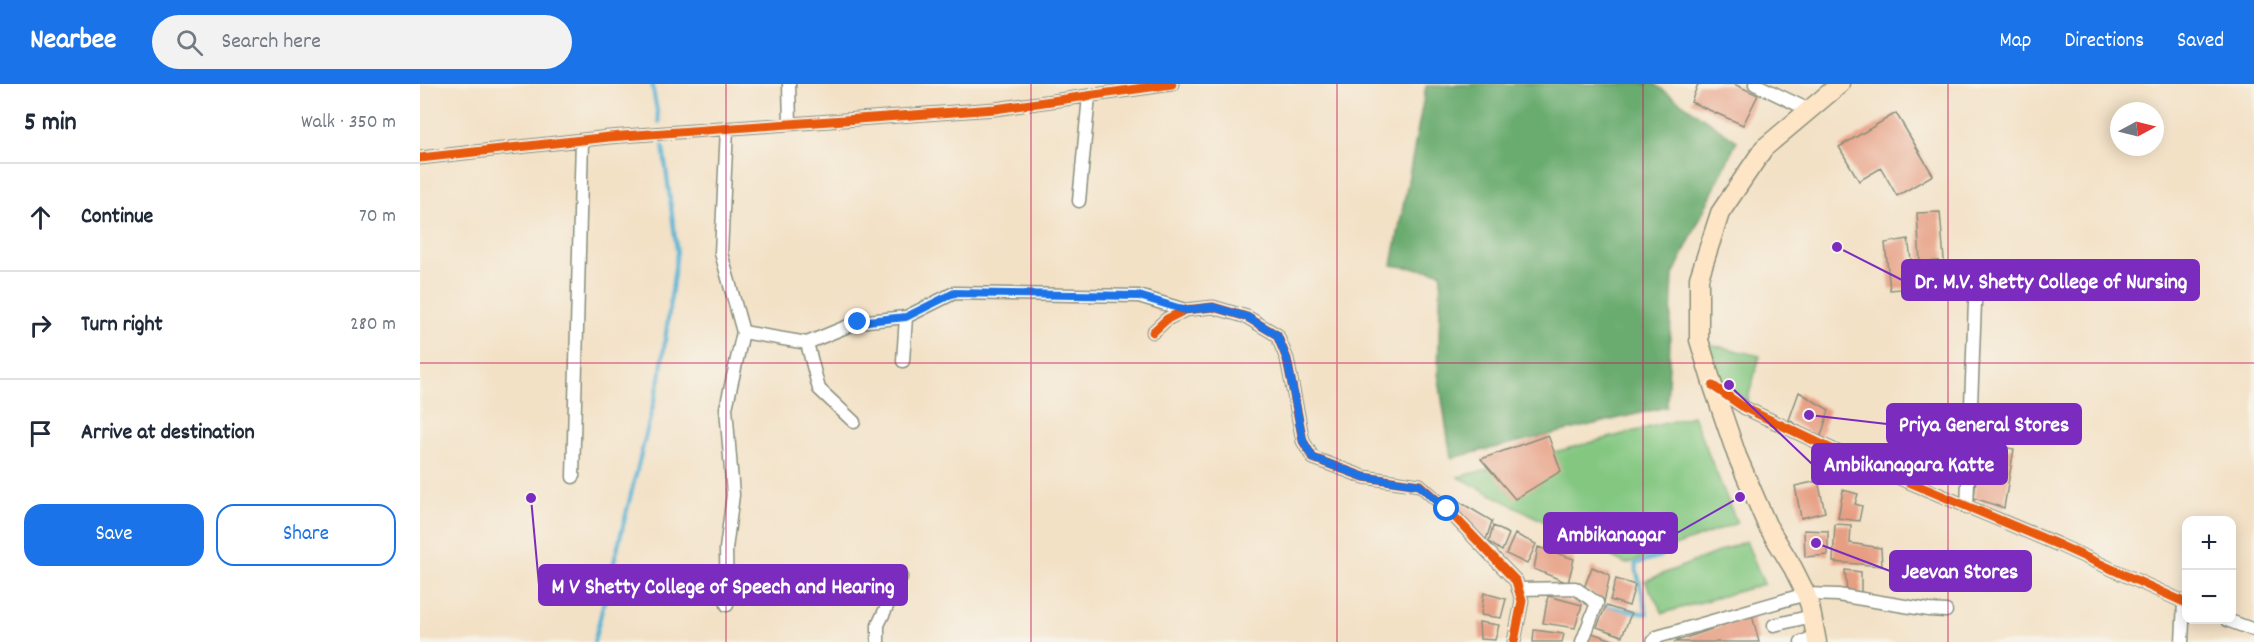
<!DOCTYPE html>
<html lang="en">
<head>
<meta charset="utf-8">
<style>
  body { margin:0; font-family:Dekko,sans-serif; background:#f2f2f3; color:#1f2937 }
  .controls { position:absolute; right:18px; bottom:18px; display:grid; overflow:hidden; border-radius:12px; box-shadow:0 3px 15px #0003 }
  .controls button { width:54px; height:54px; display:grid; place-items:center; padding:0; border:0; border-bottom:2px solid #e0e1e3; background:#fff; color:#1f2937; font:30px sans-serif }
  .compass { position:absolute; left:1690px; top:18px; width:54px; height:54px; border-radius:50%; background:#fff; box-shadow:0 3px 15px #0003; rotate:83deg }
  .stop { position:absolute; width:18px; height:18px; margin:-14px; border:4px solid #1a73e8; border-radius:50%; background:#fff }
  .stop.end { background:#1a73e8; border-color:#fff; box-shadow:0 2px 6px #0008 }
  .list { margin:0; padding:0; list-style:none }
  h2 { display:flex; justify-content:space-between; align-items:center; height:78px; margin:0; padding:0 24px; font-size:26px }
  h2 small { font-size:20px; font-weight:400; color:#747a83 }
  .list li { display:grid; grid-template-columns:39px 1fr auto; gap:18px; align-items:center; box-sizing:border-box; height:108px; padding:0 24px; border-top:2px solid #e0e1e3 }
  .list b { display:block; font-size:22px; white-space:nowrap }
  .list em { font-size:20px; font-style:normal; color:#747a83 }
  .actions { display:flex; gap:12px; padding:18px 24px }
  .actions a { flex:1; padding:14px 0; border:2px solid #1a73e8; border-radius:18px; text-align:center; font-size:21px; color:#1a73e8 }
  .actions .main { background:#1a73e8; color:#fff }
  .icon { flex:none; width:33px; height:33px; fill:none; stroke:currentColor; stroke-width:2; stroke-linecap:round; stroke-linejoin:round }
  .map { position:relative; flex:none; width:1834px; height:558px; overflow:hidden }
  header { display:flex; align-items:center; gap:36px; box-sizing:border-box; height:84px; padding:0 30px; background:#1a73e8; color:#fff }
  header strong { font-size:28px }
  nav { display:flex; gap:33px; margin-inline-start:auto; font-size:21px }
  .search { width:420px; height:54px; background:#f2f2f3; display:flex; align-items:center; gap:15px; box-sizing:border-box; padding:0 21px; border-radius:33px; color:#747a83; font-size:22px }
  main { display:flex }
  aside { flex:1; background:#fff }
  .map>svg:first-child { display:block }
  .green { fill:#83c781; stroke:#51825a; stroke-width:1.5 }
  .forest { fill:#6aac6f; stroke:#447452; stroke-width:1.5 }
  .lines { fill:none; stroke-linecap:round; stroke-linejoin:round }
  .stream { stroke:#56b2d4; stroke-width:4 }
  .building { fill:#e79f84 }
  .minor-casing { stroke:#898f7d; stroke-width:15 }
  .secondary-casing { stroke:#898f7d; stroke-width:21 }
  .minor { stroke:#fff; stroke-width:12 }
  .secondary { stroke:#fde5c5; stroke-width:18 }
  .cycleway-casing { stroke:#f7f3e8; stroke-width:13 }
  .cycleway { stroke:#e8590c; stroke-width:9 }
  .route { stroke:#1a73e8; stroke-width:8 }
  .grid { fill:none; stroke:#c2185b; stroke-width:1.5; stroke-opacity:0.55 }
  .leader { fill:none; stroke:#7b2cbf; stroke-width:2 }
  .callout-dot { fill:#7b2cbf; stroke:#f7f3e8; stroke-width:2 }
  .callout { fill:#7b2cbf; stroke:#7b2cbf; stroke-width:2 }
  .callout-label { font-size:22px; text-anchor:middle; font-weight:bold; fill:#fff }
</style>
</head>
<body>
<header>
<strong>Nearbee</strong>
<div class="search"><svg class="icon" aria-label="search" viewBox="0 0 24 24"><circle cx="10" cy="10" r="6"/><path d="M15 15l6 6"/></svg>Search here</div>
<nav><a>Map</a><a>Directions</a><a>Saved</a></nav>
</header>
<main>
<aside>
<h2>5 min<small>Walk · 350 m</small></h2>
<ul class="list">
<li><svg class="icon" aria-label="ahead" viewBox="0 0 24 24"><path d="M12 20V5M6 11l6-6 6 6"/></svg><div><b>Continue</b></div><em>70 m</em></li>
<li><svg class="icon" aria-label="right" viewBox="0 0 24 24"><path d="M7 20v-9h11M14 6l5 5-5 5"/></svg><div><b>Turn right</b></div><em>280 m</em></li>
<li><svg class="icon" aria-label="arrive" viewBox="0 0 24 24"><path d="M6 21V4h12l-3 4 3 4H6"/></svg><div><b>Arrive at destination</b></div></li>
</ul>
<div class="actions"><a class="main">Save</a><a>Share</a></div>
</aside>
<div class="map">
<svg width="1834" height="558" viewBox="0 0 1834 558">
  <rect width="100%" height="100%" fill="#f7f3e8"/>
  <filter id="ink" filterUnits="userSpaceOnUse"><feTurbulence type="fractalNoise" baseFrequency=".0167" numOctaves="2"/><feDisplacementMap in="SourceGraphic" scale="12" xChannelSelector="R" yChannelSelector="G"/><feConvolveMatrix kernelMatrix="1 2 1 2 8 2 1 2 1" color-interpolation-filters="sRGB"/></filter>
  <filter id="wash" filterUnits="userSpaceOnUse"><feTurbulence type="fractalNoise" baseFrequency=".008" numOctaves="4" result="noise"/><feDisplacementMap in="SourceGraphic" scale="24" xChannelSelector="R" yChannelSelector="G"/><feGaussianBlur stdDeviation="1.35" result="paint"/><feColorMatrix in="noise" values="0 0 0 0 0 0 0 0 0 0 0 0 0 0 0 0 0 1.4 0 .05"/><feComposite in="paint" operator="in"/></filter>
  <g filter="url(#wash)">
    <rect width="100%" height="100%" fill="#f3e1c6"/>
    <path class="green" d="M 1284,259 L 1340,272 L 1325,324 L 1299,301 Z
      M 1273,332 L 1317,439 L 1206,480 L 1038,393 Z
      M 1326,457 L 1344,500 L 1243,529 L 1225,497 Z"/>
    <path class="forest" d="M 1067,0 L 1234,0 L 1317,57 L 1253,191 L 1247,323 L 1031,374 L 1018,289 L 1021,188 L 972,181 L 1006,2 Z"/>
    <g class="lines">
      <path class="stream" d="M 232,0 L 239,38
        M 1186,522 L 1227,530 L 1215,480 L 1241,472
        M 174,558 L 240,294 L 257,168 L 243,62"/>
    </g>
    <g id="blocks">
      <path class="building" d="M 1278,0 L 1314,0 L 1338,11 L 1323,41 L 1271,18 Z
        M 1476,29 L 1513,91 L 1477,112 L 1461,84 L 1439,97 L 1419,63 Z
        M 1520,128 L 1524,176 L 1523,201 L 1470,206 L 1465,159 L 1488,155 L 1492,182 L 1519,177 L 1500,178 L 1497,129 Z
        M 1379,308 L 1409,326 L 1400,355 L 1369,336 Z
        M 1128,351 L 1141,387 L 1095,415 L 1061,375 Z
        M 1560,359 L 1594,365 L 1584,424 L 1554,414 Z
        M 1398,397 L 1405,428 L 1381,434 L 1375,402 Z
        M 1423,406 L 1438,410 L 1435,420 L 1442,422 L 1439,437 L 1418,434 Z
        M 1038,417 L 1072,437 L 1066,456 L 1033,427 Z
        M 1415,440 L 1431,441 L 1430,459 L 1461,464 L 1462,482 L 1413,478 Z
        M 1073,442 L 1089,450 L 1082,467 L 1069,458 Z
        M 1384,446 L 1408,447 L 1408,471 L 1385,473 Z
        M 1095,450 L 1116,460 L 1107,480 L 1086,470 Z
        M 1118,463 L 1154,475 L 1148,499 L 1114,485 Z
        M 1172,483 L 1190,491 L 1184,518 L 1164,504 Z
        M 1425,486 L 1441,488 L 1441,510 L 1427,510 Z
        M 1196,495 L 1215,501 L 1209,522 L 1190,516 Z
        M 1064,509 L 1086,515 L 1081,534 L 1061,531 Z
        M 1128,512 L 1162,521 L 1155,544 L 1123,539 Z
        M 1186,522 L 1211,530 L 1202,552 L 1177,543 Z
        M 1332,531 L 1339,558 L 1254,558 Z
        M 1059,538 L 1079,541 L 1075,556 L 1060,555 Z
        M 1114,546 L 1144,550 L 1142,558 L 1113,558 Z
        M 1172,549 L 1199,558 L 1169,558 Z"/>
    </g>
  </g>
  <g filter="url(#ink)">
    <use href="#blocks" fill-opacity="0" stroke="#898f7d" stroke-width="1.5"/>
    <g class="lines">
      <g class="minor-casing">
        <path id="minor" d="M 369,0 L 370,40
          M 1335,0 L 1389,26
          M 307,45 L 301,169 L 323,248 L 387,259 L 399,305 L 434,338
          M 0,74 L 189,53 L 575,25 L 752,0
          M 659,117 L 669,12
          M 733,248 L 747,235 L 765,226 L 793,223 L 827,233 L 857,251 L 867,275 L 883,357 L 893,374 L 944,393 L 1000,401 L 1027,425 L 1096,497 L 1102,517 L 1094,558
          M 387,259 L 438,238 L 486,233 L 534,209 L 719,212 L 765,226
          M 483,277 L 486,233
          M 1293,302 L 1325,324 L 1420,369 L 1639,461 L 1766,519
          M 153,393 L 162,56
          M 1547,424 L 1555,218 L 1552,187
          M 1098,505 L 1155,504 L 1177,519 L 1162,558
          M 307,521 L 306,465 L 313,411 L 306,324 L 323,248
          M 1807,536 L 1834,546
          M 1354,541 L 1392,532
          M 458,558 L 458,541 L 481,493
          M 1233,558 L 1237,553 L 1386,510 L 1418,511 L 1509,526 L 1526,527
          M 1381,558 L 1396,553
          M 1762,558 L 1764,518"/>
      </g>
      <g class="secondary-casing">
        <path id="secondary" d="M 1397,558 L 1390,522 L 1386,510 L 1373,484 L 1347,441 L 1317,372 L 1293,302 L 1279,256 L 1279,194 L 1300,129 L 1344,64 L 1420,0"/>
      </g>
      <use href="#minor" class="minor"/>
      <use href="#secondary" class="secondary"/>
      <g class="cycleway-casing">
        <path id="cycleway" d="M 0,74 L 189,53 L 575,25 L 752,0
          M 733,248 L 747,235 L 765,226 L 793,223 L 827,233 L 857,251 L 867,275 L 883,357 L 893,374 L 944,393 L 1000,401 L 1027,425 L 1096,497 L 1102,517 L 1094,558
          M 1293,302 L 1325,324 L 1420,369 L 1639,461 L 1766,519"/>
      </g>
      <use href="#cycleway" class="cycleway"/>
    </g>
  </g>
  <g class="lines" filter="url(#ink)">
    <path class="route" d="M 438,238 L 486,233 L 534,209 L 719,212 L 765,226 L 793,223 L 827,233 L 857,251 L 867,275 L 883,357 L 893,374 L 944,393 L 999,401 L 1027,425"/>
  </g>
  <path class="grid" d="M 306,0 L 306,558M 611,0 L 611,558M 917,0 L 917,558M 1223,0 L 1223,558M 1528,0 L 1528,558M 0,279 L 1834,279"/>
  <path class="leader" d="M1417 163L1482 196M1389 331L1467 340M1309 301L1392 380M1320 413L1257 449M1396 459L1470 487M111 414L119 501"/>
  <g class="callout-dot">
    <circle cx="1417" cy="163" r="6"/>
    <circle cx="1389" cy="331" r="6"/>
    <circle cx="1309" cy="301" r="6"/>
    <circle cx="1320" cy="413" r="6"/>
    <circle cx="1396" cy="459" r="6"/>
    <circle cx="111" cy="414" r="6"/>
  </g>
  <g class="callout">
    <rect x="1482" y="176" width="297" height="40" rx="6"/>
    <rect x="1467" y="320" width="194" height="40" rx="6"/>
    <rect x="1392" y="360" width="195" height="40" rx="6"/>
    <rect x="1124" y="429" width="133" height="40" rx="6"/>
    <rect x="1470" y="467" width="141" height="40" rx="6"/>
    <rect x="119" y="481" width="368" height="40" rx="6"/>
  </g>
  <g class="callout-label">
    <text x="1631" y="204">Dr. M.V. Shetty College of Nursing</text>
    <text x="1564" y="347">Priya General Stores</text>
    <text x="1489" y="387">Ambikanagara Katte</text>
    <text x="1191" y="457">Ambikanagar</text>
    <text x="1540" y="494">Jeevan Stores</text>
    <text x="303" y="509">M V Shetty College of Speech and Hearing</text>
  </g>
</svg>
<div class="controls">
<button>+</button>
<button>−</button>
</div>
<svg class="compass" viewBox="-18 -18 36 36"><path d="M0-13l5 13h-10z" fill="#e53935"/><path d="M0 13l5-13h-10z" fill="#747a83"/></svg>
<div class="stop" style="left:1027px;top:425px"></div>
<div class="stop end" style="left:438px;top:238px"></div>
</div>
</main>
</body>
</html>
